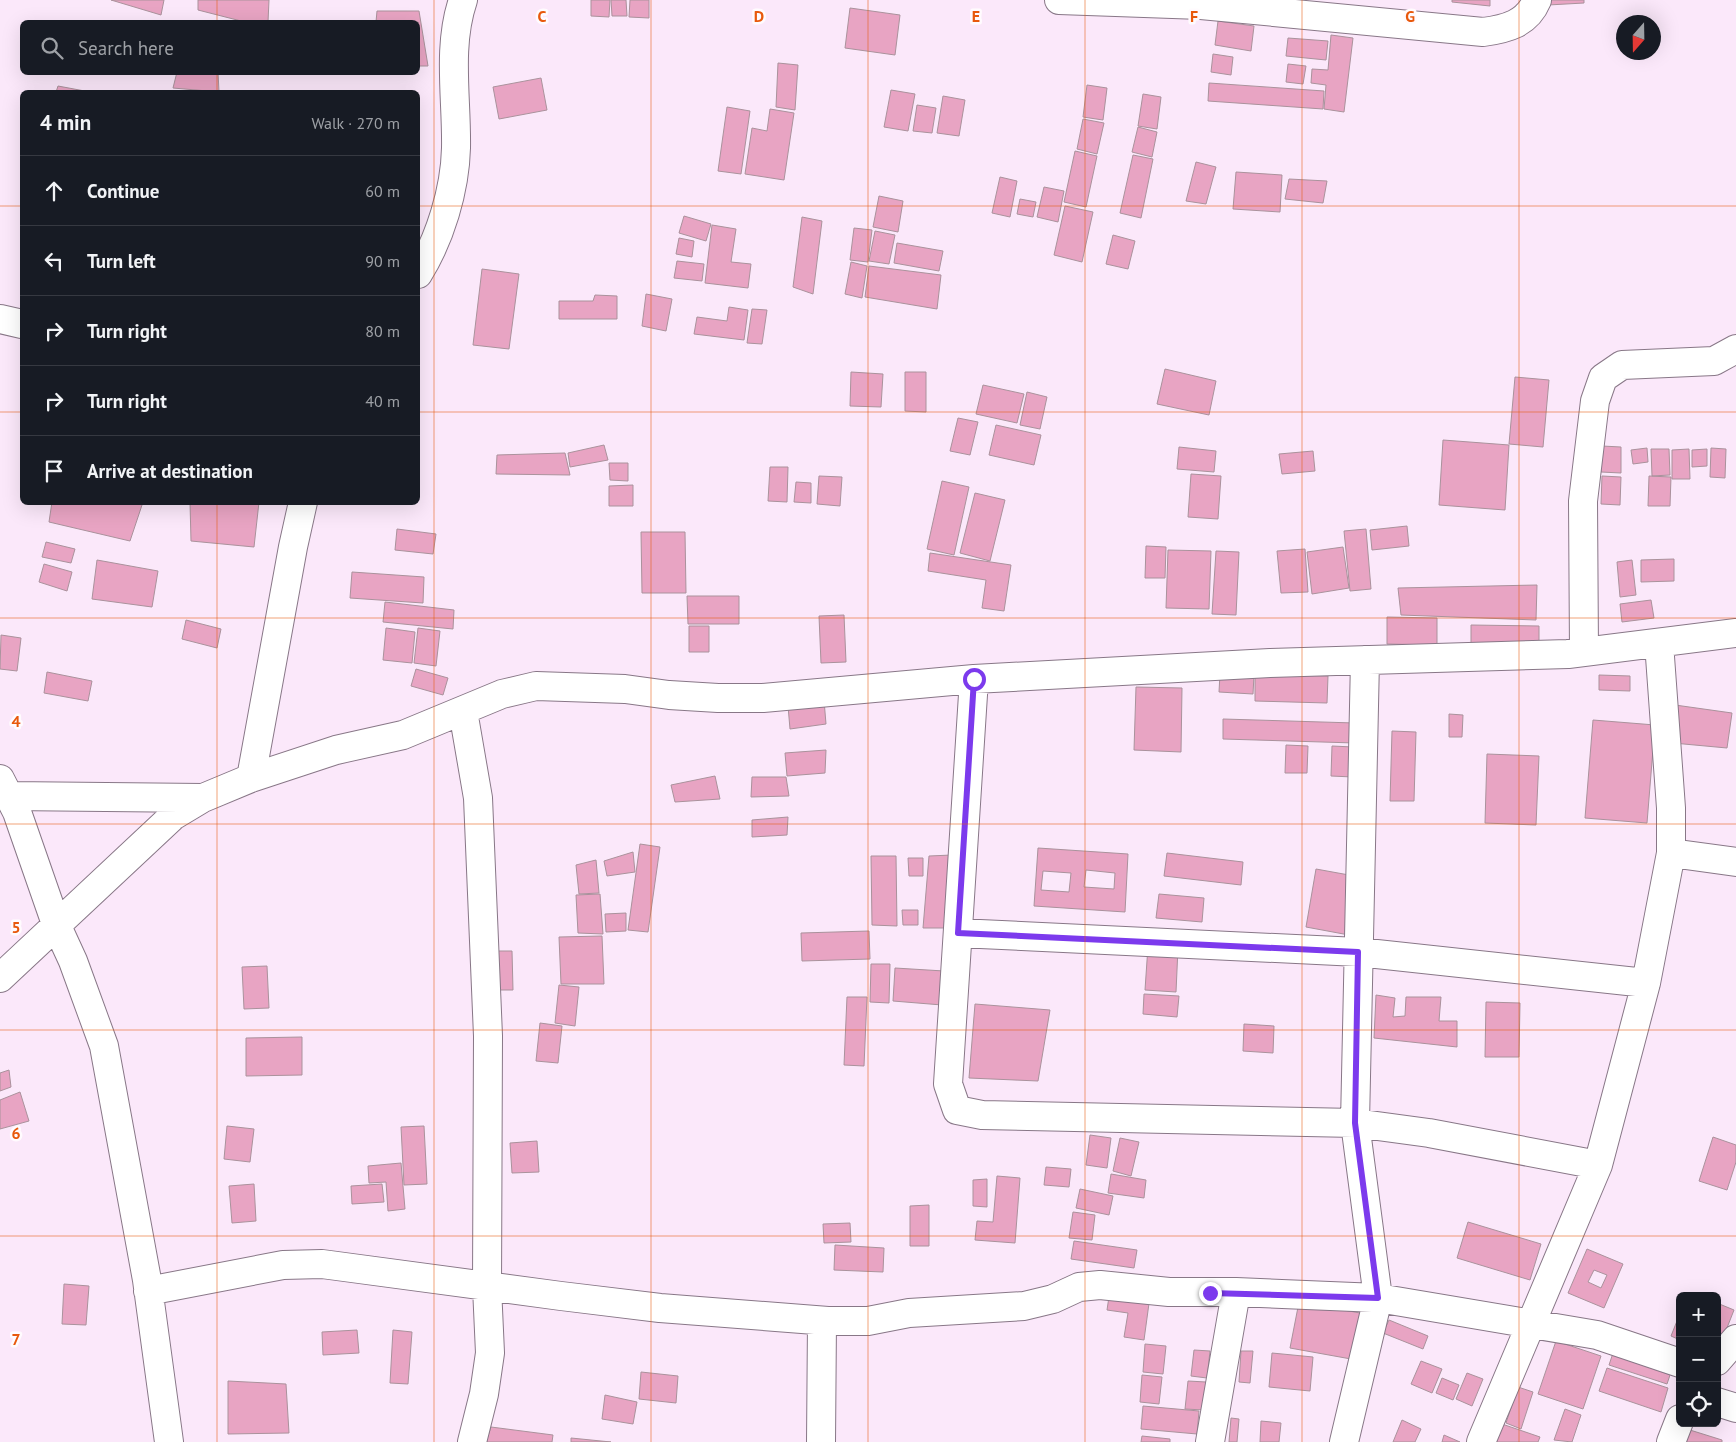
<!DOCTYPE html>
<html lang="en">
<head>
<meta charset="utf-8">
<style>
  body { margin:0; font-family:"PT Sans",sans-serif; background:#242831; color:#f1f3f6 }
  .controls { position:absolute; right:15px; bottom:15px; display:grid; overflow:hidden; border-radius:8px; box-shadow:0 5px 20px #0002 }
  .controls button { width:45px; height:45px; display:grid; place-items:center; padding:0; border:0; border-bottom:1px solid #363941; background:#171b24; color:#f1f3f6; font:25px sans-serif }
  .compass { position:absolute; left:1616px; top:15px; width:45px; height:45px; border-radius:50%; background:#171b24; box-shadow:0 5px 20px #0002; rotate:200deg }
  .stop { position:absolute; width:15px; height:15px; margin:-11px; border:4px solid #7c3aed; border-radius:50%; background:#fff }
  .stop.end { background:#7c3aed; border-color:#fff; box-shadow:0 1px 5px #0008 }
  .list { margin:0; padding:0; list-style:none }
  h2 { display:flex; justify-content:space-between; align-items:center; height:65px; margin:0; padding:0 20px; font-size:21px }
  h2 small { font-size:16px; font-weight:400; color:#9ea1a6 }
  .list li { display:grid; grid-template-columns:32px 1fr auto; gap:15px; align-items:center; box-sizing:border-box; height:70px; padding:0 20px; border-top:1px solid #363941 }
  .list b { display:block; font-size:19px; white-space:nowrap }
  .list em { font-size:16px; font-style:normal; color:#9ea1a6 }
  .icon { flex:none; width:28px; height:28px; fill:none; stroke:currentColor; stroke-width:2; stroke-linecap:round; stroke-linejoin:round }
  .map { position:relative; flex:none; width:1736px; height:1442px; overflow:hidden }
  .search { position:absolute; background:#171b24; box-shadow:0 5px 20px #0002; left:20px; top:20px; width:400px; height:55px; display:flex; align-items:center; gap:12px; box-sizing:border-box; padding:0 18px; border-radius:8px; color:#9ea1a6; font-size:19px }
  .panel { position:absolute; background:#171b24; box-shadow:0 5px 20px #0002; left:20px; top:90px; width:400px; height:415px; border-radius:8px }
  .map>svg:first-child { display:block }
  .building { fill:#e8a4c3; stroke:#aa929c; fill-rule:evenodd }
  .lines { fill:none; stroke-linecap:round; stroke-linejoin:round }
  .street-casing { stroke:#887787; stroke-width:30 }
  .street { stroke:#fff; stroke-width:28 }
  .route { stroke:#7c3aed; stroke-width:6 }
  .grid { fill:none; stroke:#e8590c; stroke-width:1; stroke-opacity:0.55 }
  .grid-label { font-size:16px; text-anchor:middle; font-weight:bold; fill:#e8590c; stroke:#fffbfe; stroke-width:5; stroke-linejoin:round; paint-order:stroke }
</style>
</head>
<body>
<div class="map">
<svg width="1736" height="1442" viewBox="0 0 1736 1442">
  <rect width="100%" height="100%" fill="#fbe8fa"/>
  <path class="building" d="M 111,0 L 164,0 L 161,15 Z
    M 198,0 L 269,0 L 268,22 L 245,22 L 198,10 Z
    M 591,0 L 610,0 L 609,17 L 591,16 Z
    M 611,0 L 626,0 L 627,16 L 612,16 Z
    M 630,0 L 649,0 L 649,18 L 629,17 Z
    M 1452,0 L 1490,0 L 1490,6 L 1452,2 Z
    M 1548,0 L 1584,0 L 1584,3 L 1548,5 Z
    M 850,8 L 900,15 L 895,55 L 845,48 Z
    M 377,11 L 419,11 L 428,66 L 418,66 L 418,22 L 376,22 Z
    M 1218,21 L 1254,26 L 1251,51 L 1215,45 Z
    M 1331,35 L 1353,38 L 1344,112 L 1324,109 L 1326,85 L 1311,83 L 1312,69 L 1328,70 Z
    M 1288,38 L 1328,41 L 1326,60 L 1286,56 Z
    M 1213,54 L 1233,57 L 1231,75 L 1211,72 Z
    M 778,63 L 798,65 L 795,110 L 776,107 Z
    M 1288,64 L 1306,66 L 1303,84 L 1286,82 Z
    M 177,72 L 218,72 L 219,92 L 173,88 Z
    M 541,78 L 547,110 L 499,119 L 493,87 Z
    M 1209,83 L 1324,91 L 1323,109 L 1208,101 Z
    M 1087,85 L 1107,88 L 1103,120 L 1083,117 Z
    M 58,86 L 90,92 L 56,92 Z
    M 891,90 L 915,94 L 908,131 L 884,127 Z
    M 1143,94 L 1161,97 L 1157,129 L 1138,126 Z
    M 943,96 L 965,100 L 959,136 L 937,133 Z
    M 917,105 L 936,108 L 932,133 L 913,131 Z
    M 727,107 L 750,111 L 741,174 L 718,171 Z
    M 770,109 L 794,113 L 784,180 L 745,174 L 752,128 L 767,131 Z
    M 1083,119 L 1104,123 L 1097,154 L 1077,149 Z
    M 1138,127 L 1157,132 L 1152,157 L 1132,152 Z
    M 1075,151 L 1097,156 L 1086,207 L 1064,202 Z
    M 1133,155 L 1153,159 L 1141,218 L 1120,213 Z
    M 1196,162 L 1216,167 L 1206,204 L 1186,201 Z
    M 1236,172 L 1282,175 L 1280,212 L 1233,209 Z
    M 1000,177 L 1017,181 L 1010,217 L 992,213 Z
    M 1289,179 L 1327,181 L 1323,203 L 1285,199 Z
    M 1044,187 L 1064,191 L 1058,222 L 1037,217 Z
    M 879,196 L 903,201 L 898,232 L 873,227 Z
    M 1020,199 L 1036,202 L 1033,217 L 1017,214 Z
    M 1065,206 L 1093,212 L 1082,262 L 1054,255 Z
    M 684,216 L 711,224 L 706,241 L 679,233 Z
    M 802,217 L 822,221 L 813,294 L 793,287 Z
    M 712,225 L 736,229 L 731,262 L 751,264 L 748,288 L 705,283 Z
    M 854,228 L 872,230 L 868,262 L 850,260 Z
    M 875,231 L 895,235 L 889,264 L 869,261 Z
    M 1113,235 L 1135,241 L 1128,269 L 1106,264 Z
    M 679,238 L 694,241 L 692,257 L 676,254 Z
    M 897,243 L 943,251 L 939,271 L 894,263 Z
    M 677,261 L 704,264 L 702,281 L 674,278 Z
    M 851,262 L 867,266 L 862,298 L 845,294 Z
    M 869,266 L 941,275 L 937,309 L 865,297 Z
    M 482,269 L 519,274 L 509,349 L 473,345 Z
    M 646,294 L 672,299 L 666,331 L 642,326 Z
    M 595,295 L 617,296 L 617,319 L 559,319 L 559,301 L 593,301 Z
    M 729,307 L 748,310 L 744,340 L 694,334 L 697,317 L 727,321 Z
    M 752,309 L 767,310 L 762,344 L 747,343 Z
    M 1165,369 L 1216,381 L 1209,415 L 1157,404 Z
    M 851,372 L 883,374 L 881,407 L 850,406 Z
    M 905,372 L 926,372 L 926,412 L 905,411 Z
    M 1515,377 L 1549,380 L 1543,447 L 1509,444 Z
    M 983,385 L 1024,394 L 1017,423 L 976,414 Z
    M 1027,392 L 1047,397 L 1040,429 L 1020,425 Z
    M 958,418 L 978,422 L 970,455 L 950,451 Z
    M 996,425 L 1041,435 L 1034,465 L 989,455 Z
    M 1443,440 L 1509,445 L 1505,510 L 1439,505 Z
    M 604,445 L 608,460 L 570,467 L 568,453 Z
    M 1602,446 L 1621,447 L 1621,473 L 1601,472 Z
    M 1179,447 L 1216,451 L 1214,472 L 1177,469 Z
    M 1647,448 L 1648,462 L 1633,464 L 1631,450 Z
    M 1711,448 L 1726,449 L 1725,478 L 1710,477 Z
    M 1651,449 L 1669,449 L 1670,475 L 1652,476 Z
    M 1689,449 L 1690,479 L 1672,479 L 1672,450 Z
    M 1707,449 L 1707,466 L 1692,467 L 1692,450 Z
    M 1313,451 L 1315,471 L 1282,474 L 1279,454 Z
    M 565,453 L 570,475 L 496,474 L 497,455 Z
    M 609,463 L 628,463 L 628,481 L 610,480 Z
    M 770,467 L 788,467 L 787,502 L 768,501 Z
    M 1191,474 L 1221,476 L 1218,519 L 1188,517 Z
    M 819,476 L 842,477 L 840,506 L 817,504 Z
    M 1602,476 L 1621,477 L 1620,505 L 1601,504 Z
    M 1649,476 L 1671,477 L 1670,506 L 1648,506 Z
    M 942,481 L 969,487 L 954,555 L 927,549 Z
    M 796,482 L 811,483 L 811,503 L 794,502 Z
    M 633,485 L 633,506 L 609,506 L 609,486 Z
    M 975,493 L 1005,500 L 990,561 L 960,553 Z
    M 52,502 L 143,502 L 130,541 L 49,522 Z
    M 190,502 L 259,502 L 254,547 L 191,541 Z
    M 1407,526 L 1409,546 L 1372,550 L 1370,530 Z
    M 397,529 L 436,534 L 433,554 L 395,550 Z
    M 1366,529 L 1371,589 L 1350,591 L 1344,531 Z
    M 641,532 L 685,532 L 686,593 L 642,593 Z
    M 46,542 L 75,549 L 71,563 L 42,557 Z
    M 1146,546 L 1166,547 L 1165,578 L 1145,578 Z
    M 1343,547 L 1349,588 L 1312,594 L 1307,552 Z
    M 1305,549 L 1308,592 L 1281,593 L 1277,551 Z
    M 1168,550 L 1211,551 L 1209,609 L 1166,608 Z
    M 1216,551 L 1239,552 L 1236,615 L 1212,614 Z
    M 930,553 L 1011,565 L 1004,611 L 982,608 L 986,580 L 928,571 Z
    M 1674,559 L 1674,581 L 1641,582 L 1641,560 Z
    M 97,560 L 158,571 L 152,607 L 92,599 Z
    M 1632,560 L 1636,595 L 1620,597 L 1617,562 Z
    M 44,564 L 72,572 L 67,591 L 39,582 Z
    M 352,572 L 424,577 L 423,603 L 350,598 Z
    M 1537,585 L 1536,620 L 1401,615 L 1398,588 Z
    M 687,596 L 739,596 L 739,624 L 688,624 Z
    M 1651,600 L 1654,618 L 1622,622 L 1620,604 Z
    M 385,602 L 454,610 L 453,629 L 383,622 Z
    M 844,615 L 846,662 L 821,663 L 819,616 Z
    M 1387,617 L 1437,618 L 1437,645 L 1387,644 Z
    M 186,620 L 221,629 L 217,648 L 182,639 Z
    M 1471,625 L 1539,626 L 1539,650 L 1471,648 Z
    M 689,626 L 709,626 L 709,652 L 689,652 Z
    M 386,628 L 415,632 L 412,663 L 383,660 Z
    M 418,628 L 440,631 L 436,666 L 414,663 Z
    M 1,635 L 21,638 L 17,671 L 0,669 Z
    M 416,669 L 448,678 L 443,695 L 411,686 Z
    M 47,672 L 92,681 L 88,701 L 44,693 Z
    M 1220,674 L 1254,675 L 1253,694 L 1219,692 Z
    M 1255,674 L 1328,676 L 1327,703 L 1255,701 Z
    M 1599,675 L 1630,676 L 1630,691 L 1599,690 Z
    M 1136,687 L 1182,688 L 1181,752 L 1134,750 Z
    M 824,700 L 826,724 L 790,729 L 788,706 Z
    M 1675,705 L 1732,713 L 1727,748 L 1673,743 Z
    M 1449,714 L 1463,715 L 1462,737 L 1449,737 Z
    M 1223,719 L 1355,723 L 1355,743 L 1223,739 Z
    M 1593,720 L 1655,725 L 1647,823 L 1585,818 Z
    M 1392,731 L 1416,732 L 1414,801 L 1390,801 Z
    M 1286,745 L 1308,746 L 1307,773 L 1285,773 Z
    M 1332,746 L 1353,747 L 1353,777 L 1331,776 Z
    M 826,750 L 825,773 L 787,776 L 785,753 Z
    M 1487,754 L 1539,756 L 1536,825 L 1485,823 Z
    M 715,776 L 720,799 L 675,802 L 671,785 Z
    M 752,777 L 786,777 L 789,796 L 751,797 Z
    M 788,817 L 787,835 L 752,837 L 752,820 Z
    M 640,844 L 660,847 L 648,932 L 628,930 Z
    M 1038,848 L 1128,854 L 1125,912 L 1034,906 ZM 1086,870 L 1115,873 L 1114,889 L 1084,887 ZM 1043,871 L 1071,873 L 1069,892 L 1041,890 Z
    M 633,852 L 635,872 L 607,876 L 604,861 Z
    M 1167,853 L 1243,862 L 1241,885 L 1164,876 Z
    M 952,855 L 945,928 L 923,928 L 929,856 Z
    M 871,856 L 896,856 L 897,926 L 872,925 Z
    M 908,858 L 923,858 L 923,876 L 909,876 Z
    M 596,860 L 599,893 L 579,894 L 576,865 Z
    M 1316,869 L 1360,877 L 1349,935 L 1306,927 Z
    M 600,894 L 603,934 L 578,933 L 576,895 Z
    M 1159,894 L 1204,898 L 1202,922 L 1156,918 Z
    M 902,910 L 918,910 L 918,925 L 903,925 Z
    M 626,913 L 626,931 L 606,932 L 605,914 Z
    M 869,931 L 870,959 L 802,961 L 801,933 Z
    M 602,936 L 604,984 L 561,984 L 559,937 Z
    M 1148,946 L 1178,948 L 1176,992 L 1145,990 Z
    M 497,951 L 512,951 L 513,990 L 498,990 Z
    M 871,964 L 890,964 L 889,1003 L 870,1002 Z
    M 267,966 L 269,1008 L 244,1009 L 242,967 Z
    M 895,968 L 944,971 L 942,1005 L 893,1001 Z
    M 559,985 L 579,987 L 575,1026 L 555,1023 Z
    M 1144,994 L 1179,996 L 1177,1017 L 1143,1014 Z
    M 1376,995 L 1395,998 L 1393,1017 L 1405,1016 L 1406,997 L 1441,997 L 1439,1021 L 1457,1021 L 1457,1047 L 1374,1038 Z
    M 847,997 L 867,997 L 864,1066 L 844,1065 Z
    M 1486,1002 L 1520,1003 L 1519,1057 L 1485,1057 Z
    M 975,1004 L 1050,1010 L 1038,1081 L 969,1078 Z
    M 540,1023 L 562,1026 L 558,1063 L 536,1061 Z
    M 1244,1024 L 1274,1026 L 1273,1053 L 1243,1051 Z
    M 302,1037 L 302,1075 L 246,1076 L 246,1038 Z
    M 9,1070 L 11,1087 L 0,1091 L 0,1073 Z
    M 20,1092 L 29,1121 L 0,1129 L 0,1100 Z
    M 227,1126 L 254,1129 L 250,1162 L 224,1159 Z
    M 424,1126 L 427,1184 L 404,1185 L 401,1127 Z
    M 1090,1135 L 1111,1138 L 1107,1168 L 1086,1165 Z
    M 1713,1137 L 1736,1145 L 1736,1162 L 1727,1190 L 1699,1181 Z
    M 1120,1138 L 1139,1142 L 1131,1176 L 1113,1171 Z
    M 537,1141 L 539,1172 L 512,1173 L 510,1143 Z
    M 401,1163 L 405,1209 L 388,1211 L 386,1182 L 369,1183 L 368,1166 Z
    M 1046,1167 L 1071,1169 L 1069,1187 L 1044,1185 Z
    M 1111,1174 L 1146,1180 L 1144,1198 L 1108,1193 Z
    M 997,1176 L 1020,1178 L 1015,1243 L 975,1240 L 977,1221 L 993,1222 Z
    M 987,1179 L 987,1207 L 973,1206 L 973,1180 Z
    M 254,1184 L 256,1221 L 232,1223 L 229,1186 Z
    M 382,1184 L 384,1202 L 352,1204 L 351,1186 Z
    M 1080,1189 L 1113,1196 L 1109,1215 L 1076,1208 Z
    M 929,1205 L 929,1246 L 910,1246 L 910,1206 Z
    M 1073,1212 L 1095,1215 L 1092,1240 L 1069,1238 Z
    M 1468,1222 L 1541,1244 L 1530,1280 L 1457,1258 Z
    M 850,1223 L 851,1242 L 824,1243 L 823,1224 Z
    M 1074,1241 L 1137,1250 L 1134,1268 L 1071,1259 Z
    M 835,1245 L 884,1248 L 883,1272 L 834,1270 Z
    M 1587,1249 L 1623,1264 L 1604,1308 L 1568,1293 ZM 1594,1270 L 1607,1275 L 1601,1288 L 1588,1282 Z
    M 64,1284 L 89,1286 L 86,1325 L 62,1324 Z
    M 1110,1290 L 1150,1296 L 1144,1340 L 1124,1337 L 1128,1313 L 1107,1310 Z
    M 1299,1302 L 1360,1313 L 1351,1359 L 1290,1348 Z
    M 1717,1303 L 1734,1310 L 1723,1338 L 1717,1336 Z
    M 1389,1320 L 1428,1336 L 1423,1349 L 1383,1333 Z
    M 1677,1321 L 1680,1322 L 1680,1340 L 1671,1336 Z
    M 357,1330 L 359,1353 L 323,1355 L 322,1332 Z
    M 393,1330 L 412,1332 L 408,1384 L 390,1383 Z
    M 1556,1341 L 1601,1356 L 1583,1409 L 1538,1394 Z
    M 1145,1344 L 1166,1346 L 1163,1374 L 1143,1372 Z
    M 1194,1350 L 1210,1351 L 1207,1378 L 1191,1376 Z
    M 1614,1350 L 1672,1369 L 1667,1384 L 1609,1365 Z
    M 1241,1351 L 1253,1351 L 1250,1383 L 1239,1382 Z
    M 1272,1353 L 1313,1357 L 1310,1391 L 1269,1387 Z
    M 1421,1361 L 1442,1369 L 1432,1393 L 1411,1384 Z
    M 1607,1368 L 1668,1388 L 1661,1412 L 1599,1391 Z
    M 641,1372 L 678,1376 L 676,1403 L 639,1399 Z
    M 1467,1373 L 1483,1379 L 1472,1406 L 1456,1399 Z
    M 1142,1375 L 1162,1377 L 1159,1404 L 1140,1402 Z
    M 1442,1378 L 1459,1385 L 1453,1400 L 1436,1393 Z
    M 228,1381 L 286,1384 L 289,1433 L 228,1434 Z
    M 1188,1381 L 1206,1382 L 1204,1410 L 1185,1409 Z
    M 1518,1387 L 1533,1392 L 1521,1429 L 1506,1423 Z
    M 605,1395 L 637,1402 L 633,1424 L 602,1419 Z
    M 1143,1406 L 1199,1411 L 1197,1434 L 1141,1429 Z
    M 1565,1409 L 1581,1415 L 1572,1442 L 1554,1440 Z
    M 1231,1418 L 1239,1419 L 1237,1442 L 1229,1442 Z
    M 1402,1420 L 1421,1429 L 1415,1442 L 1393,1442 Z
    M 1261,1421 L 1281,1423 L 1279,1442 L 1260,1442 Z
    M 1502,1424 L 1540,1437 L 1538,1442 L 1496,1442 Z
    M 491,1427 L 553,1435 L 552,1442 L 486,1442 Z
    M 1690,1430 L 1722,1440 L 1722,1442 L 1686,1442 Z
    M 1444,1435 L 1460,1442 L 1442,1442 Z
    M 1142,1436 L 1170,1439 L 1170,1442 L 1141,1442 Z
    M 571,1438 L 611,1442 L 571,1442 Z"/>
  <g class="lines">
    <g class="street-casing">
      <path id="street" d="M 1059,0 L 1201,5 L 1483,32 C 1506,29 1527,24 1537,0
        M 418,274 C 440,239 455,190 456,148 C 457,99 447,47 463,0
        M 0,319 L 22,324
        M 1584,652 L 1583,501 L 1595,401 L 1603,378 L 1622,365 L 1714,361 L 1736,349
        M 974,679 L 948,1084 L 957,1110 L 982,1115 L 1355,1123 L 1365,660
        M 463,711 L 478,798 L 488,1036 L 487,1287 L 490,1353 L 484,1394 L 472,1442
        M 251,778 L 293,547 L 303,502
        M 0,779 L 17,812 L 56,924 L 73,961 L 104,1046 L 147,1280 L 169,1442
        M 9,796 L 203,798
        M 1671,853 L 1736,862
        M 958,933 L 1358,952 L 1646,983
        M 0,978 L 173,816 L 203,798 L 251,778 L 336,750 L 403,735 L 502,694 L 536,686 L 625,689 L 669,695 L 718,698 L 763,698 L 974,679 L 1270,663 L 1568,654 L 1736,633
        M 148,1291 L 283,1265 L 322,1264 L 561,1296 L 660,1308 L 828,1321 L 868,1321 L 909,1313 L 1024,1306 L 1053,1299 L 1079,1287 L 1100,1285 L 1169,1292 L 1236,1292 L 1378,1298 L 1597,1335 L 1680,1363
        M 1717,1361 L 1736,1339
        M 1717,1402 L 1736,1408
        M 821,1442 L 822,1321
        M 1210,1442 L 1236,1292
        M 1344,1442 L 1378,1298 L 1355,1123 L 1429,1133 L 1598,1165
        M 1481,1442 L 1598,1165 L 1646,983 L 1671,853 L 1671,808 L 1659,643
        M 1671,1442 L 1680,1419"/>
    </g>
    <use href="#street" class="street"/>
  </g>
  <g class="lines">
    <path class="route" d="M 974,679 L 958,933 L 1358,952 L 1355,1123 L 1378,1298 L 1210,1293"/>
  </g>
  <path class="grid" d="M 217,0 L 217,22M 434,0 L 434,1442M 651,0 L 651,1442M 868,0 L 868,1442M 1085,0 L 1085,1442M 1302,0 L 1302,1442M 1519,0 L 1519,1442M 217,72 L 217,92M 0,206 L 22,206M 418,206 L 1736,206M 0,412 L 22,412M 418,412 L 1736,412M 217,502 L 217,1442M 0,618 L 1736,618M 0,824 L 1736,824M 0,1030 L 1736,1030M 0,1236 L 1736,1236"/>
  <g class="grid-label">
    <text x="542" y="22">C</text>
    <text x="759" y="22">D</text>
    <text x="976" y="22">E</text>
    <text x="1194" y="22">F</text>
    <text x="1410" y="22">G</text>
    <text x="16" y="727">4</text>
    <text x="16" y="933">5</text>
    <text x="16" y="1139">6</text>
    <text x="16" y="1345">7</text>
  </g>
</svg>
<div class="controls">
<button>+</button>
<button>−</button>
<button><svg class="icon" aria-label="locate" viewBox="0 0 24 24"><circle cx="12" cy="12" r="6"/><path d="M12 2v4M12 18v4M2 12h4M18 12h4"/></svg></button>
</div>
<svg class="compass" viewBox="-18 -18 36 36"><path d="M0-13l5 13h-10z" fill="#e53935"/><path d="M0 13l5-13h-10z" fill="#9ea1a6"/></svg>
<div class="stop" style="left:974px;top:679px"></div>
<div class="stop end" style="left:1210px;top:1293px"></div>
<div class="search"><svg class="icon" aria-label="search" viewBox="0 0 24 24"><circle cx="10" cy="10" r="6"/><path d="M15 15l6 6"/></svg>Search here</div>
<section class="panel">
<h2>4 min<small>Walk · 270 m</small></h2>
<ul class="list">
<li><svg class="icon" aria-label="ahead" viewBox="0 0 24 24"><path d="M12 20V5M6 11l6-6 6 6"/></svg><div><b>Continue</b></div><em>60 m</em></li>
<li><svg class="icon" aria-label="left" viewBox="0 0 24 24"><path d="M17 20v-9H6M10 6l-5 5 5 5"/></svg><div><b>Turn left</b></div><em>90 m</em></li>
<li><svg class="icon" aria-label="right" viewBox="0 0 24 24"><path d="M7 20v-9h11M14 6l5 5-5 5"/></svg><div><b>Turn right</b></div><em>80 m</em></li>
<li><svg class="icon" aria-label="right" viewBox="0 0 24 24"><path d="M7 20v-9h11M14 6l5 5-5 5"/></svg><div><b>Turn right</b></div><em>40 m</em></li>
<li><svg class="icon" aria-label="arrive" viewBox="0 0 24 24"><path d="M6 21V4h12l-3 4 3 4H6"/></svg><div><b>Arrive at destination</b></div></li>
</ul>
</section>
</div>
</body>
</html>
